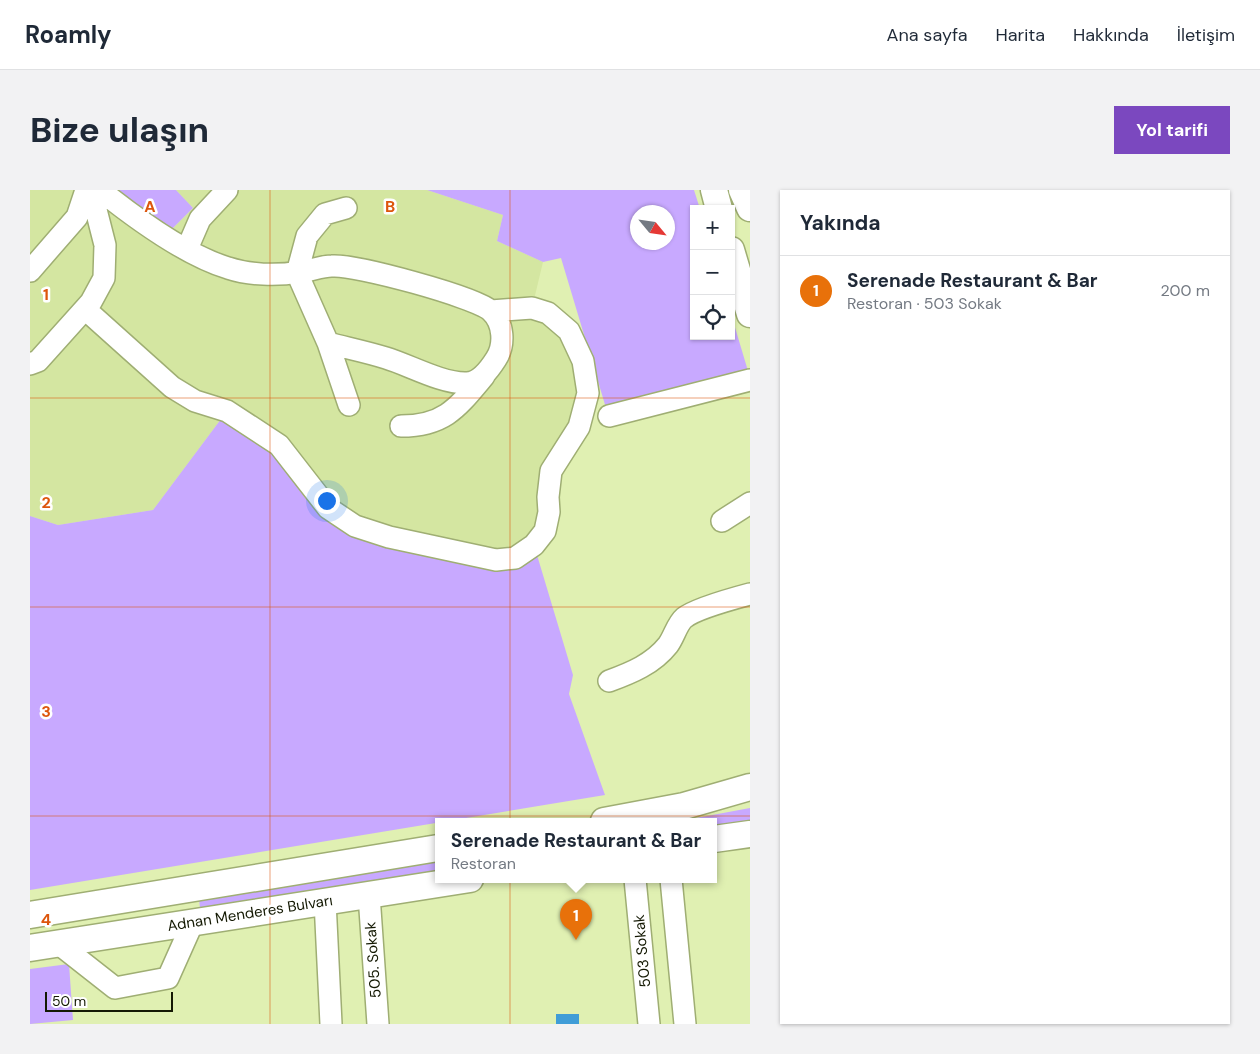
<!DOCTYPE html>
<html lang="tr">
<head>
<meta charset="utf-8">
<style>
  body { margin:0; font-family:"DM Sans",sans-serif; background:#f2f2f3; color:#1f2937 }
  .controls { position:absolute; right:15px; top:15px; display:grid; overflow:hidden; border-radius:0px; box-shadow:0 1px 4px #0004 }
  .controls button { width:45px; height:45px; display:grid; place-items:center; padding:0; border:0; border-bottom:1px solid #e0e1e3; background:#fff; color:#1f2937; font:25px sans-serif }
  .compass { position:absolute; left:600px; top:15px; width:45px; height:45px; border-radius:50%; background:#fff; box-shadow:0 1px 4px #0004; rotate:119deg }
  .scale { position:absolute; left:15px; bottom:12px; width:128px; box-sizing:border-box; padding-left:5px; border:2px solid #141903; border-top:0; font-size:14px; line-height:18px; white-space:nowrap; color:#141903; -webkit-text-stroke:4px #fff; paint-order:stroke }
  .you { position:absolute; left:296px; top:310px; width:18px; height:18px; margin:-12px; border:4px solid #fff; border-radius:50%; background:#1a73e8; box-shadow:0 0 0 8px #1a73e833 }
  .badge { display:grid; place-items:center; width:32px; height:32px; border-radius:50%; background:#7b48bf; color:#fff; font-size:16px; font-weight:700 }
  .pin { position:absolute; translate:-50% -41px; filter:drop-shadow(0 1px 2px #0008) }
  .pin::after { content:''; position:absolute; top:26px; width:18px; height:15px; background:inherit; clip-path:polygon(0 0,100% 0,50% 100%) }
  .popup { position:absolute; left:405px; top:628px; width:282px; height:65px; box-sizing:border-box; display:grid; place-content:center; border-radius:0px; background:#fff; filter:drop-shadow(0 1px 4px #0005); font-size:16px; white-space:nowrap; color:#747a83 }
  .popup b { font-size:19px; color:#1f2937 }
  .popup::after { content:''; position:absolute; left:50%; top:100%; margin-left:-10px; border:10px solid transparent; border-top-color:#fff }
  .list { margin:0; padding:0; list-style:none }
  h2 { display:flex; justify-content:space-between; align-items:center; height:65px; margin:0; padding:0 20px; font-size:21px }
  h2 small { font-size:16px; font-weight:400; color:#747a83 }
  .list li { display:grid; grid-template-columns:32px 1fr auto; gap:15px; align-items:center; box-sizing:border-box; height:70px; padding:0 20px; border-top:1px solid #e0e1e3 }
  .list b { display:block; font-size:19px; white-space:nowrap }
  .list p { margin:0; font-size:16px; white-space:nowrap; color:#747a83 }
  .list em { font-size:16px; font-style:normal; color:#747a83 }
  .icon { flex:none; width:28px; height:28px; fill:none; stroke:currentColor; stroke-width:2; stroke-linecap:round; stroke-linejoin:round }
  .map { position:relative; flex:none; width:720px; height:834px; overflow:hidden; border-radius:0px }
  header { display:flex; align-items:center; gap:30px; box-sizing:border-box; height:70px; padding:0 25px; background:#fff; border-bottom:1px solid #e0e1e3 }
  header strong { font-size:24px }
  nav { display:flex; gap:28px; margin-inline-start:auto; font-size:18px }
  .intro { display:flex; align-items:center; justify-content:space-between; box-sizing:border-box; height:120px; padding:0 30px }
  h1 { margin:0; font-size:35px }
  .button { padding:12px 22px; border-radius:0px; background:#7b48bf; color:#fff; font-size:18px; font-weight:700 }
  main { display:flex; gap:30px; padding:0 30px }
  aside { flex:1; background:#fff; border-radius:0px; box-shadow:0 1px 4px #0004 }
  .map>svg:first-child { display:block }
  .built { fill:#d4e6a1 }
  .green { fill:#c8a9ff; fill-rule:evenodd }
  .water { fill:#409dd7 }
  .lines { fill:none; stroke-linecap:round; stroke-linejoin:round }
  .minor-casing { stroke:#9fae73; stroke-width:24 }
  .major-casing { stroke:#9fae73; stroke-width:29 }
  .minor { stroke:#fff; stroke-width:21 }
  .major { stroke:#fff; stroke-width:26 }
  .grid { fill:none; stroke:#dd560c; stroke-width:1; stroke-opacity:0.55 }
  .labels { text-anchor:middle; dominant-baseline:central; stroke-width:5; stroke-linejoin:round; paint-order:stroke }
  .street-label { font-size:15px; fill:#141903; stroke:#fff }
  .grid-label { font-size:16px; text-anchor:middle; font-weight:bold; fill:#dd560c; stroke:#fff; stroke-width:5; stroke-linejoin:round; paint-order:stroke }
</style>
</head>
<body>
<header>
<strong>Roamly</strong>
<nav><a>Ana sayfa</a><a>Harita</a><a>Hakkında</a><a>İletişim</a></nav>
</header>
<div class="intro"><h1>Bize ulaşın</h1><a class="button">Yol tarifi</a></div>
<main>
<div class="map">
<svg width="720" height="834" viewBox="0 0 720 834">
  <rect width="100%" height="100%" fill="#e0f0b2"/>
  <path class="built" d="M 0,0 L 70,0 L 135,46 L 163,18 L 146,0 L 397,0 L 473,25 L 467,51 L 513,72 L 502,118 L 539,141 L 558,203 L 530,263 L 519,322 L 485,368 L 325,336 L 197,221 L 123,320 L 28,335 L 0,326 Z"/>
  <path class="green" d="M 70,0 L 146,0 L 163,18 L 135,46 Z
    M 397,0 L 664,0 L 670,19 L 664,19 L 664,146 L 701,146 L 701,124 L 718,181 L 576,218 L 531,68 L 513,72 L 467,51 L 473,25 ZM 608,22 L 638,22 L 638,52 L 608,52 Z
    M 197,221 L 223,236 L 298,318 L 466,370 L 504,355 L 543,485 L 539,504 L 575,605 L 0,700 L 0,326 L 28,335 L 123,320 Z
    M 720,618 L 720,633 L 684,638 L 684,631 L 650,631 Z
    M 408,670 L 408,681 L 170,718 L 169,709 Z
    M 39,774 L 43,830 L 0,834 L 0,779 Z"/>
  <path class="water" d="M 526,824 L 549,824 L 549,834 L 526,834 Z"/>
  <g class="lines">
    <g class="minor-casing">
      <path id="minor" d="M 70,0 C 105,28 155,65 198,78 C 219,85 247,86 269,82 C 280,81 291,76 302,76 C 324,74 446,107 461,121 C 474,133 475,155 466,169 C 459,180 449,194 435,193 C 411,193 379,175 356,168 C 337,162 317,158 298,153 L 267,83 L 277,46 L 295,24 L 316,18
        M 157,59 L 170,29 L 197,0
        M 0,81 L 47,27 L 56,0
        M 55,119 L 142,197 L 165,211 L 197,221 L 249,255 L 298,318 L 325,336 L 359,347 L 466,370 L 485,368 L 504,355 L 515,341 L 519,322 L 518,307 L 521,281 L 549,237 L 558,203 L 553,171 L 539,141 L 518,123 L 502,118 L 461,121
        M 298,153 L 319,215
        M 0,174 L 8,171 L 61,112 L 74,88 L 75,55 L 61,0
        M 579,226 L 720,190
        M 371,236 C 415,236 428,217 454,186
        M 692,331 L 720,313
        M 579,491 C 601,483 623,474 638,455 C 644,447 647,434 654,428 C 665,419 705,408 720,404
        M 605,689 L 619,834
        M 641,689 L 655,834
        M 339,705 L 348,834
        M 295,711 L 301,834
        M 29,754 L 85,798 L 138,788 L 163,732"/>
    </g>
    <g class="major-casing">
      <path id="major" d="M 684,0 L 689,19
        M 712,0 L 720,18
        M 701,60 L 720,124
        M 574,631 L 654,616 L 720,597
        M 684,649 L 720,644
        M 0,725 L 408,658
        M 0,758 L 440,689"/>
    </g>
    <use href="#minor" class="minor"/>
    <use href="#major" class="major"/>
  </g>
  <path class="grid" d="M 240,0 L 240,834M 480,0 L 480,834M 0,208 L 720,208M 0,417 L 720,417M 0,626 L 720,626"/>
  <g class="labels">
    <g class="street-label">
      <text transform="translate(220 723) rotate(-9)">Adnan Menderes Bulvarı</text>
      <text transform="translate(612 761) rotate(-95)">503 Sokak</text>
      <text transform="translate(343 770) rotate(-94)">505. Sokak</text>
    </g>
  </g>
  <g class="grid-label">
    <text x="120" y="22">A</text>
    <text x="360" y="22">B</text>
    <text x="16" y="110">1</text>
    <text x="16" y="318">2</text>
    <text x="16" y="527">3</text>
    <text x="16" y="735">4</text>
  </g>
</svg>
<div class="controls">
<button>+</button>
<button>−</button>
<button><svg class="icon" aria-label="locate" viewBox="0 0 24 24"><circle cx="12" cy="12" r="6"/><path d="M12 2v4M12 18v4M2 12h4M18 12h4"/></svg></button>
</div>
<svg class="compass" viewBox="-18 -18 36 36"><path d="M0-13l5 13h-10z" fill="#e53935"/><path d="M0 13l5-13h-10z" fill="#747a83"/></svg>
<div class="scale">50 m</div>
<div class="you"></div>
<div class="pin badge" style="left:546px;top:750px;background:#e8710a">1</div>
<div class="popup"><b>Serenade Restaurant &amp; Bar</b>Restoran</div>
</div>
<aside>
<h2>Yakında<small></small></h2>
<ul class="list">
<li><span class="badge" style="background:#e8710a">1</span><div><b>Serenade Restaurant &amp; Bar</b><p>Restoran · 503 Sokak</p></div><em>200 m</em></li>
</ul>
</aside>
</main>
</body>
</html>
